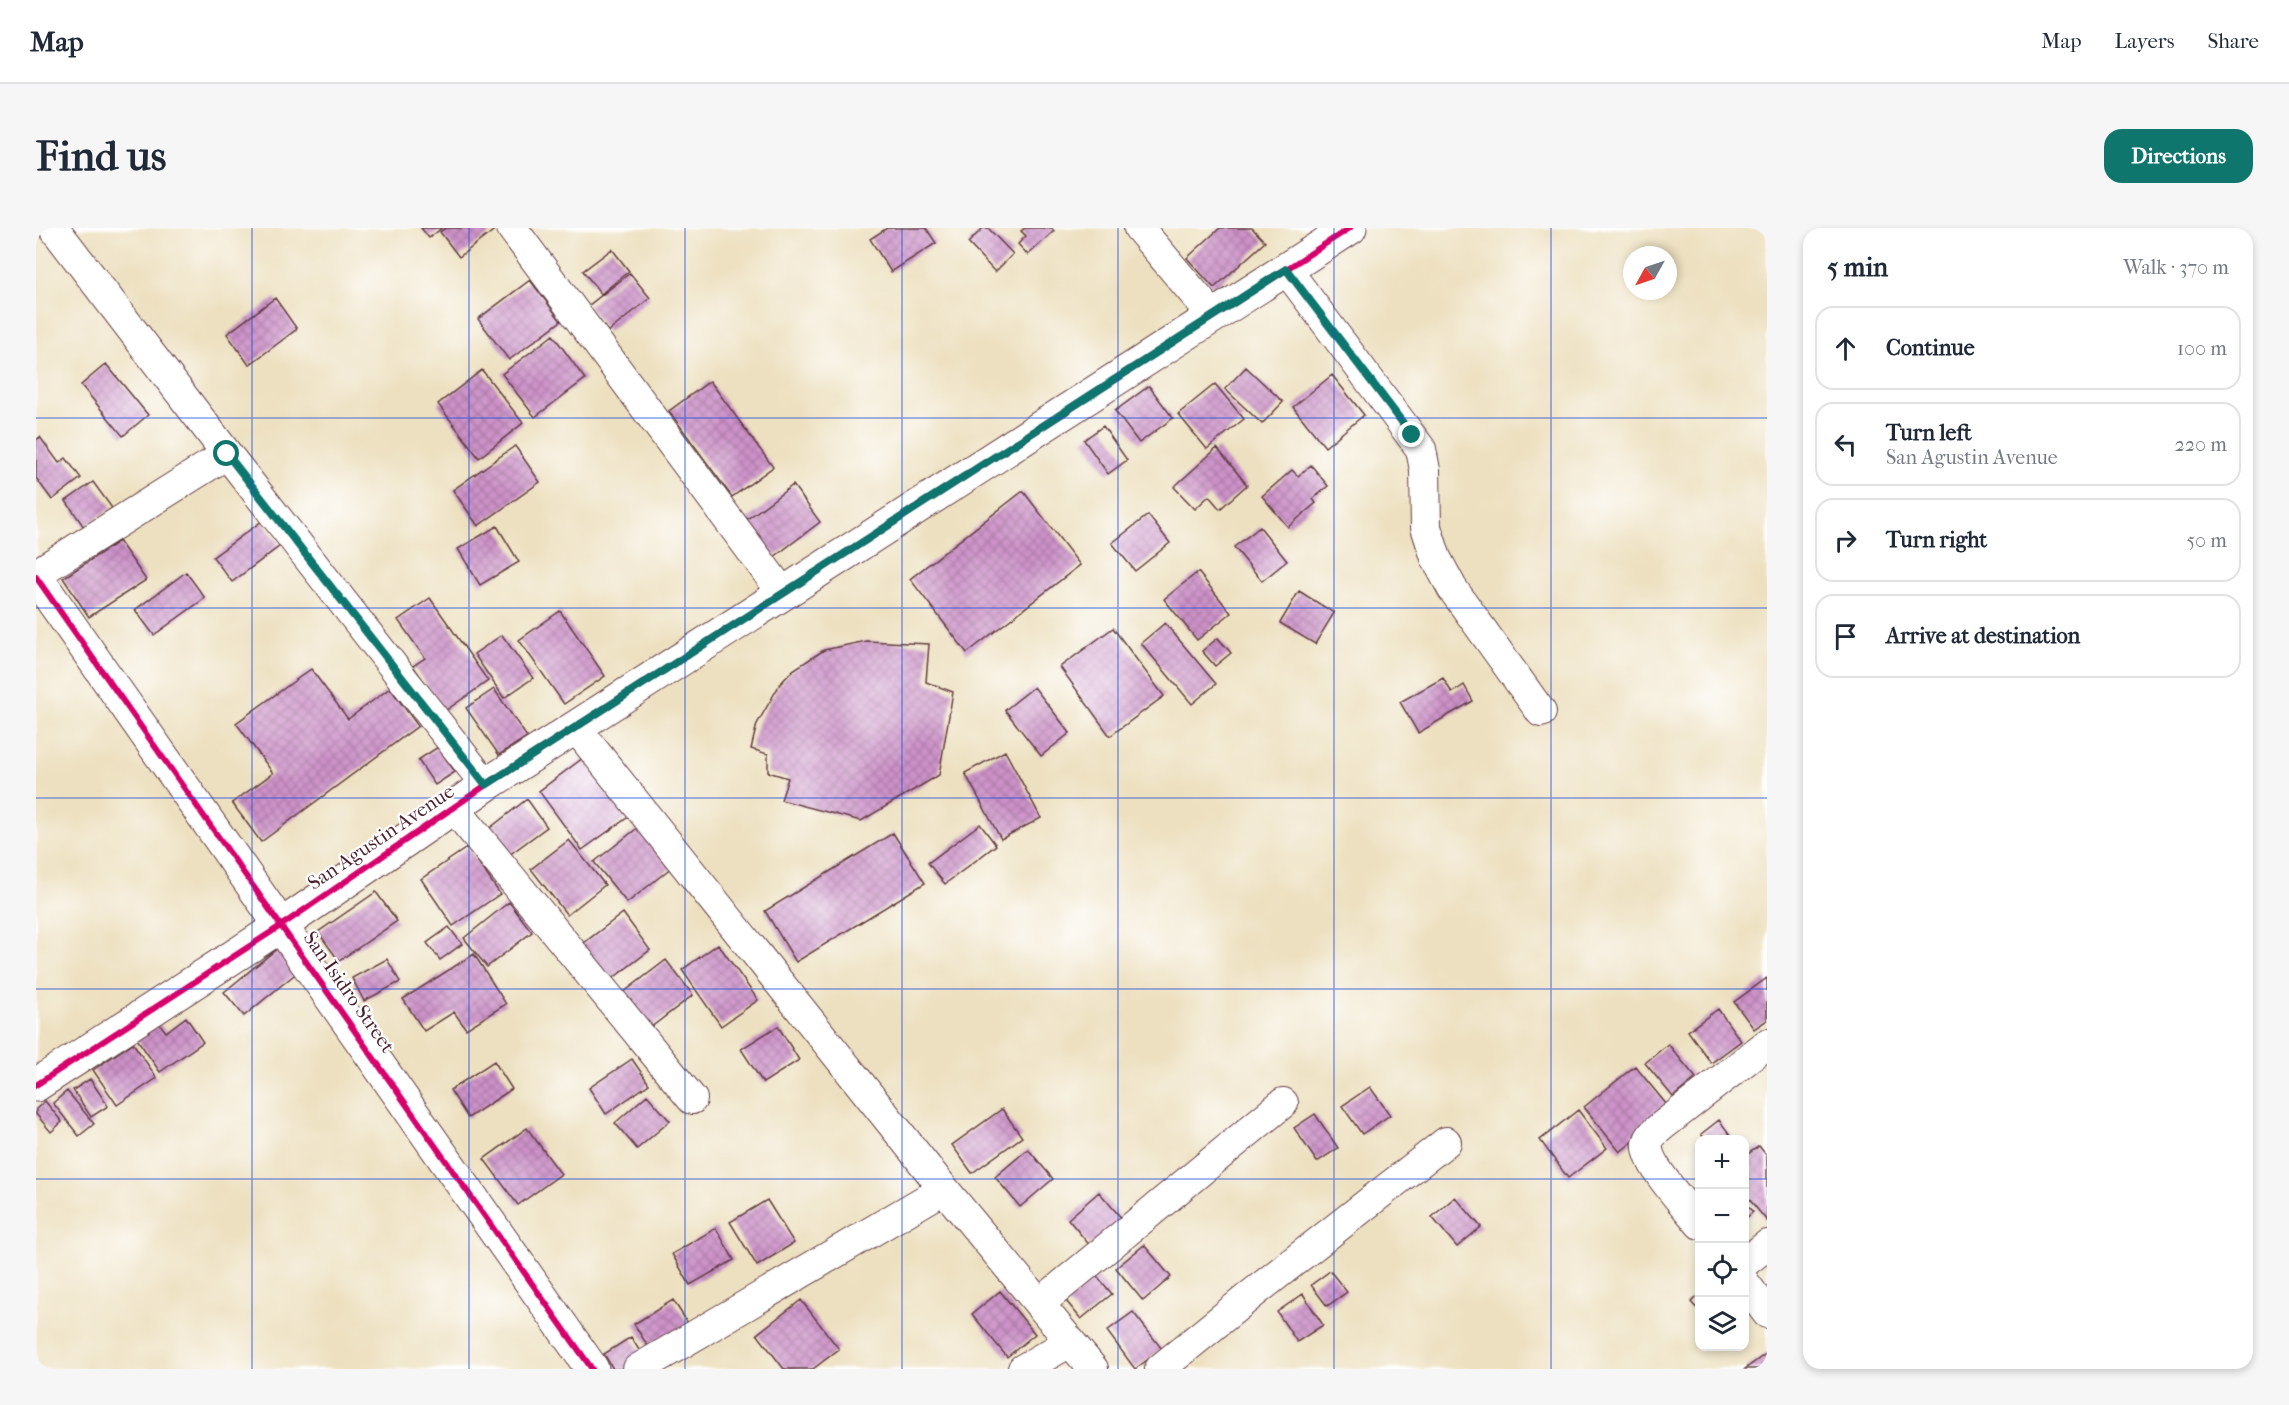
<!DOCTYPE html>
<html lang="en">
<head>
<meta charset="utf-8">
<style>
  body { margin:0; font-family:"IM FELL French Canon",serif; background:#f6f6f7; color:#1f2937 }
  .controls { position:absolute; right:18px; bottom:18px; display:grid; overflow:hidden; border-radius:12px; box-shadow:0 3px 9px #0003 }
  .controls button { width:54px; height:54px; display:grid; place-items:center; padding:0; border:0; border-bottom:2px solid #e0e1e3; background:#fff; color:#1f2937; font:30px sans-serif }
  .compass { position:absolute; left:1587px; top:18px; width:54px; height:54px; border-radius:50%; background:#fff; box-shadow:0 3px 9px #0003; rotate:230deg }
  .stop { position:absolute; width:18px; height:18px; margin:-14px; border:4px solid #0f766e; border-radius:50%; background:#fff }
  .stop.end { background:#0f766e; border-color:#fff; box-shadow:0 2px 6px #0008 }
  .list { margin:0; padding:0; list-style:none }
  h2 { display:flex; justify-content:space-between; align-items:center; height:78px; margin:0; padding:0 24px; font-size:26px }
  h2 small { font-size:20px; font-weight:400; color:#747a83 }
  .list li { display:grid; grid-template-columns:39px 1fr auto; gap:18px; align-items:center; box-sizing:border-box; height:84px; margin:0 12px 12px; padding:0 12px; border:2px solid #e0e1e3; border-radius:18px }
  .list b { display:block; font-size:22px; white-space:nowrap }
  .list p { margin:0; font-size:20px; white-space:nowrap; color:#747a83 }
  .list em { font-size:20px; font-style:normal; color:#747a83 }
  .icon { flex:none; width:33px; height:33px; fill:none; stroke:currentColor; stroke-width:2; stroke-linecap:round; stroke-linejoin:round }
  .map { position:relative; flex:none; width:1731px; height:1141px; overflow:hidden; border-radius:18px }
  header { display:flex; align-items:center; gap:36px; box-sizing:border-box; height:84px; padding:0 30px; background:#fff; border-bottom:2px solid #e0e1e3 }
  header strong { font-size:28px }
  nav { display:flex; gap:33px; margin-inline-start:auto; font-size:21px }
  .intro { display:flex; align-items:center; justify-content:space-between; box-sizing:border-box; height:144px; padding:0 36px }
  h1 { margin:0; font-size:42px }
  .button { padding:15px 27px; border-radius:18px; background:#0f766e; color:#fff; font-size:21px; font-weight:700 }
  main { display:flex; gap:36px; padding:0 36px }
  aside { flex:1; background:#fff; border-radius:18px; box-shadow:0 3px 9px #0003 }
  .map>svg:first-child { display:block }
  .building { fill:url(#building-cross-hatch) }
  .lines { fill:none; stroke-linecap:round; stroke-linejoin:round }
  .minor-casing { stroke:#623c41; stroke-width:32 }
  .tertiary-casing { stroke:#623c41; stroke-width:35 }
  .minor { stroke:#fff; stroke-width:30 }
  .tertiary { stroke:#fff; stroke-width:33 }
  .cycleway-casing { stroke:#fff; stroke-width:10 }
  .cycleway { stroke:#d6006c; stroke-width:6 }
  .route { stroke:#0f766e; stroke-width:8 }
  .grid { fill:none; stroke:#1d4ed8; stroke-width:1.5; stroke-opacity:0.55 }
  .labels { text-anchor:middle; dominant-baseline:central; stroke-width:4.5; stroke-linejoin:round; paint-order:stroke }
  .street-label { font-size:20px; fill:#4a1f2b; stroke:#fff }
</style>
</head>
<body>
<header>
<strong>Map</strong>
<nav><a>Map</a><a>Layers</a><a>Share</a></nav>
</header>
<div class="intro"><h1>Find us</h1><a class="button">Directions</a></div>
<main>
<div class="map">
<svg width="1731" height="1141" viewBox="0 0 1731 1141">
  <defs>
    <pattern id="building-cross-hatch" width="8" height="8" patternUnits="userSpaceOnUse" patternTransform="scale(1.5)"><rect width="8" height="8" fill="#cd93c9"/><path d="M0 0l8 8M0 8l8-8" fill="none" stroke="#a877a3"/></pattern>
  </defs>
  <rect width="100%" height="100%" fill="#fff"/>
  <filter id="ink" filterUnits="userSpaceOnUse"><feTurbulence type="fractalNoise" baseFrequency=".0167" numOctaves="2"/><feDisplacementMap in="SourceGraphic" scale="12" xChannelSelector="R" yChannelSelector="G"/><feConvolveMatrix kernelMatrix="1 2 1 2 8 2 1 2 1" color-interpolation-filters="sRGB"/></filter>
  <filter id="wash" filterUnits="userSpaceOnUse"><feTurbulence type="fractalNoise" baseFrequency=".008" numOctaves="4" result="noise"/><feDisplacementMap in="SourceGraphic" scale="24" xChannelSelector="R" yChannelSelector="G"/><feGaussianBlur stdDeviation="1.35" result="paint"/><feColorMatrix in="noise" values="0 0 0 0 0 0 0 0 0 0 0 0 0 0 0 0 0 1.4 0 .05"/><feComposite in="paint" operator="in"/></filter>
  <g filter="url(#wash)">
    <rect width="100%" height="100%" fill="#ede0c0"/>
    <g id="blocks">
      <path class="building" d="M 385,0 L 406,0 L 393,10 Z
        M 410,0 L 461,0 L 423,29 L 404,4 Z
        M 851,0 L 890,0 L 900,15 L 855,44 L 834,11 Z
        M 947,0 L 952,0 L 977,26 L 959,44 L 932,15 Z
        M 989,0 L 1015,0 L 1018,3 L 992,27 L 982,16 L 990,8 L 985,3 Z
        M 1184,0 L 1216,0 L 1229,14 L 1178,60 L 1151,30 Z
        M 576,21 L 593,43 L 565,66 L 547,43 Z
        M 594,45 L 614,70 L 572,104 L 552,78 Z
        M 494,52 L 525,93 L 473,132 L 442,91 Z
        M 239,70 L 261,101 L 213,137 L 191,106 Z
        M 517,107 L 549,151 L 499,189 L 466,146 Z
        M 70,136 L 112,187 L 87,208 L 45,157 Z
        M 1210,139 L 1247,174 L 1226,196 L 1189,161 Z
        M 446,142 L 487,195 L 443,230 L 402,176 Z
        M 1296,147 L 1328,187 L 1289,219 L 1257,179 Z
        M 674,153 L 737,239 L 696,269 L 633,183 Z
        M 1179,156 L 1208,191 L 1171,221 L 1142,186 Z
        M 1113,158 L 1137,190 L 1103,215 L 1079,183 Z
        M 1067,198 L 1091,232 L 1072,246 L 1048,212 Z
        M 4,209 L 23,235 L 30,230 L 45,250 L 16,272 L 0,250 L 0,212 Z
        M 479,218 L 504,254 L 442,298 L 417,262 Z
        M 1181,220 L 1211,257 L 1184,281 L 1173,268 L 1159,281 L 1138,259 Z
        M 1275,237 L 1292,258 L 1277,271 L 1280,275 L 1252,299 L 1226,268 L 1256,242 L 1262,248 Z
        M 57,254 L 76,280 L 48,299 L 30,273 Z
        M 757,257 L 784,294 L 738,329 L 710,292 Z
        M 987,263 L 1044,337 L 931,425 L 874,351 Z
        M 1112,287 L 1134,315 L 1099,343 L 1076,315 Z
        M 226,293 L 244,318 L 196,354 L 177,329 Z
        M 461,298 L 483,334 L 444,357 L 422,321 Z
        M 1224,299 L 1251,333 L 1226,353 L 1198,319 Z
        M 83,313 L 110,352 L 53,389 L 27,350 Z
        M 150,344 L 169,370 L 118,407 L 99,382 Z
        M 1162,344 L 1195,385 L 1161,412 L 1128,371 Z
        M 1263,363 L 1298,385 L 1279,416 L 1244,395 Z
        M 394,370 L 452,453 L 409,483 L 377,438 L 389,430 L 362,392 Z
        M 524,383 L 569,448 L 528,476 L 483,412 Z
        M 1129,395 L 1180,456 L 1156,476 L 1105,415 Z
        M 1077,400 L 1128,468 L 1074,508 L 1024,439 Z
        M 466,407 L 497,450 L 468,470 L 438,426 Z
        M 1182,410 L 1195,425 L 1179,438 L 1166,423 Z
        M 830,413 L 893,416 L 890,454 L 917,464 L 903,547 L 825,593 L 745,572 L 752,550 L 732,544 L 732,526 L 715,521 L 721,496 L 744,456 L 757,442 L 788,422 Z
        M 275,441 L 312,491 L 354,460 L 382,498 L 225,614 L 196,575 L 237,545 L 200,495 Z
        M 1407,450 L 1416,465 L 1428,457 L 1437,473 L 1382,505 L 1364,474 Z
        M 998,459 L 1034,505 L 1005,528 L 969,482 Z
        M 458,461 L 491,509 L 463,527 L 430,480 Z
        M 402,519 L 419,544 L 399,557 L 382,532 Z
        M 969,523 L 1005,590 L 965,611 L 929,545 Z
        M 551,527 L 595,587 L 546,622 L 503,563 Z
        M 491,571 L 511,599 L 469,630 L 449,604 Z
        M 944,596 L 960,617 L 909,656 L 892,635 Z
        M 604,598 L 636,639 L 591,675 L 558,634 Z
        M 857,605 L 889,655 L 760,734 L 729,683 Z
        M 533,612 L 569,657 L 531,687 L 495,641 Z
        M 432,619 L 464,666 L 417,698 L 385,651 Z
        M 340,664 L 361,693 L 303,733 L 282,704 Z
        M 473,674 L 496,704 L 451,739 L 428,710 Z
        M 587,685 L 614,722 L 568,757 L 540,721 Z
        M 413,699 L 426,716 L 404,732 L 391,715 Z
        M 682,716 L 722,772 L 685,798 L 646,742 Z
        M 243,719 L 263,743 L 208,788 L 188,764 Z
        M 438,726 L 470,776 L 430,801 L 418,784 L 388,803 L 367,771 Z
        M 351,731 L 364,754 L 328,773 L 316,750 Z
        M 630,732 L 657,767 L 610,803 L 583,768 Z
        M 1731,750 L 1731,792 L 1718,801 L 1698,774 Z
        M 1682,781 L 1705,813 L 1675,835 L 1652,803 Z
        M 150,789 L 167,814 L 124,844 L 101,811 L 123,795 L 130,804 Z
        M 742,798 L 763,832 L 727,855 L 705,821 Z
        M 97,815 L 121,850 L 81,877 L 57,842 Z
        M 1632,816 L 1660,850 L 1637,869 L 1609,835 Z
        M 596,831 L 613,856 L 570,886 L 553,860 Z
        M 458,833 L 476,861 L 432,890 L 414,862 Z
        M 1599,838 L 1635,882 L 1584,924 L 1548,879 Z
        M 54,851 L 72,878 L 55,889 L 37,862 Z
        M 1334,859 L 1354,887 L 1326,906 L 1306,878 Z
        M 31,863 L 58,896 L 43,908 L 17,875 Z
        M 611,867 L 634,893 L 601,921 L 579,895 Z
        M 9,873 L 26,894 L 15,904 L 0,886 L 0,881 Z
        M 966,881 L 986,909 L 936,945 L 916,917 Z
        M 1542,882 L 1571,920 L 1532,950 L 1504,912 Z
        M 1279,886 L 1302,920 L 1281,934 L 1258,900 Z
        M 1683,892 L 1698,912 L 1670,912 L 1665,906 Z
        M 491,900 L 525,946 L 482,977 L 448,931 Z
        M 1723,918 L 1731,928 L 1731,993 L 1708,965 L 1708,929 Z
        M 992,921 L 1017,951 L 984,979 L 959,949 Z
        M 1063,964 L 1087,992 L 1055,1019 L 1032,991 Z
        M 1419,969 L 1445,999 L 1421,1019 L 1396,989 Z
        M 731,972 L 758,1015 L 721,1038 L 694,994 Z
        M 1708,975 L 1717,984 L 1708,992 Z
        M 680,1000 L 698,1032 L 654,1057 L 636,1026 Z
        M 1108,1017 L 1135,1049 L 1107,1073 L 1080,1040 Z
        M 1056,1042 L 1076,1066 L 1045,1091 L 1026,1068 Z
        M 1294,1043 L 1311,1064 L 1291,1078 L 1275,1057 Z
        M 964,1063 L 999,1106 L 971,1129 L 936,1086 Z
        M 1267,1066 L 1287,1097 L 1261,1114 L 1241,1084 Z
        M 1664,1067 L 1664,1084 L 1655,1074 Z
        M 637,1072 L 657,1103 L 618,1128 L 598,1096 Z
        M 765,1072 L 803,1121 L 777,1141 L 748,1141 L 721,1106 Z
        M 1097,1084 L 1126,1121 L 1099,1141 L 1071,1103 Z
        M 595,1109 L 608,1130 L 590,1141 L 577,1141 L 568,1126 Z
        M 1731,1125 L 1731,1141 L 1709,1141 Z"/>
    </g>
  </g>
  <g filter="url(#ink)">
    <use href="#blocks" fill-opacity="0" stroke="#623c41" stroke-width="1.5"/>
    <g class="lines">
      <g class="minor-casing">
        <path id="minor" d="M 18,0 L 191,226 L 450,557
          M 476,0 L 746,364
          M 1103,0 L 1177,88
          M 1250,41 L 1385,221 L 1389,242 L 1390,299 L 1400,330 L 1416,360 L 1505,484
          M 0,346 L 191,226
          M 540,500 L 908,961 L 1057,1141
          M 418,580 L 656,871
          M 1664,996 C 1651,979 1609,936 1612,916 C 1613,908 1620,903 1626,898 L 1731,816
          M 1708,1035 L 1731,1017
          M 1708,1054 L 1731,1085
          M 1003,1076 L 1247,875
          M 602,1141 L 908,961
          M 987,1141 L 1034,1114
          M 1124,1141 L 1215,1067 L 1410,914"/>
      </g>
      <g class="tertiary-casing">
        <path id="tertiary" d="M 0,349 L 556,1141
          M 0,857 L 246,697 L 450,557 L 1314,0"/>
      </g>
      <use href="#minor" class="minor"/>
      <use href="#tertiary" class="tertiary"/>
      <g class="cycleway-casing">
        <path id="cycleway" d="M 0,349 L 556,1141
          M 0,857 L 246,697 L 450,557 L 1314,0"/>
      </g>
      <use href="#cycleway" class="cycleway"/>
    </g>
  </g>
  <g class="lines" filter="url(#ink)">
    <path class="route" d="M 191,226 L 450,557 L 1250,41 L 1376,207"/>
  </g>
  <path class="grid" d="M 216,0 L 216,1141M 433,0 L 433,1141M 649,0 L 649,1141M 866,0 L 866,1141M 1082,0 L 1082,1141M 1298,0 L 1298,1141M 1515,0 L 1515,1141M 0,190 L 1731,190M 0,380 L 1731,380M 0,570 L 1731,570M 0,761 L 1731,761M 0,951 L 1664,951M 1708,951 L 1731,951"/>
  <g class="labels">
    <g class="street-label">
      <text transform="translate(345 609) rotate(-34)">San Agustin Avenue</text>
      <text transform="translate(313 764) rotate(55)">San Isidro Street</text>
    </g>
  </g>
</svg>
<div class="controls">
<button>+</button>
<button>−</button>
<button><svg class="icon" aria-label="locate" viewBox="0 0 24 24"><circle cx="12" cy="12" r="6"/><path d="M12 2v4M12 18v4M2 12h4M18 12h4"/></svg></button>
<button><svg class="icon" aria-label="layers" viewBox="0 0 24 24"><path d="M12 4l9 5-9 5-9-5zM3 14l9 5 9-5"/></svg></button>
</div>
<svg class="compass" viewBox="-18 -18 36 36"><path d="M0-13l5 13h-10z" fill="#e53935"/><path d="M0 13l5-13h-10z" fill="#747a83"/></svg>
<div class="stop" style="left:191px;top:226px"></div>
<div class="stop end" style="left:1376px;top:207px"></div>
</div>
<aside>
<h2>5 min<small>Walk · 370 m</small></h2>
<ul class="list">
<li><svg class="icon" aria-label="ahead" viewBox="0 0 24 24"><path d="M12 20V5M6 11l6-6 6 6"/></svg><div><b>Continue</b></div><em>100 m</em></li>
<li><svg class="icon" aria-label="left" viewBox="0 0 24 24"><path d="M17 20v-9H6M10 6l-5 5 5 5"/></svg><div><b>Turn left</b><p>San Agustin Avenue</p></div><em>220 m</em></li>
<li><svg class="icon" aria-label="right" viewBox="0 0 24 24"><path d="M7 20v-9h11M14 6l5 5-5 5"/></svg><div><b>Turn right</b></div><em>50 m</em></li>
<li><svg class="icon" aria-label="arrive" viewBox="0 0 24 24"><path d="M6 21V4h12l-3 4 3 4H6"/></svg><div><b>Arrive at destination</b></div></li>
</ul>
</aside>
</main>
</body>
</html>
